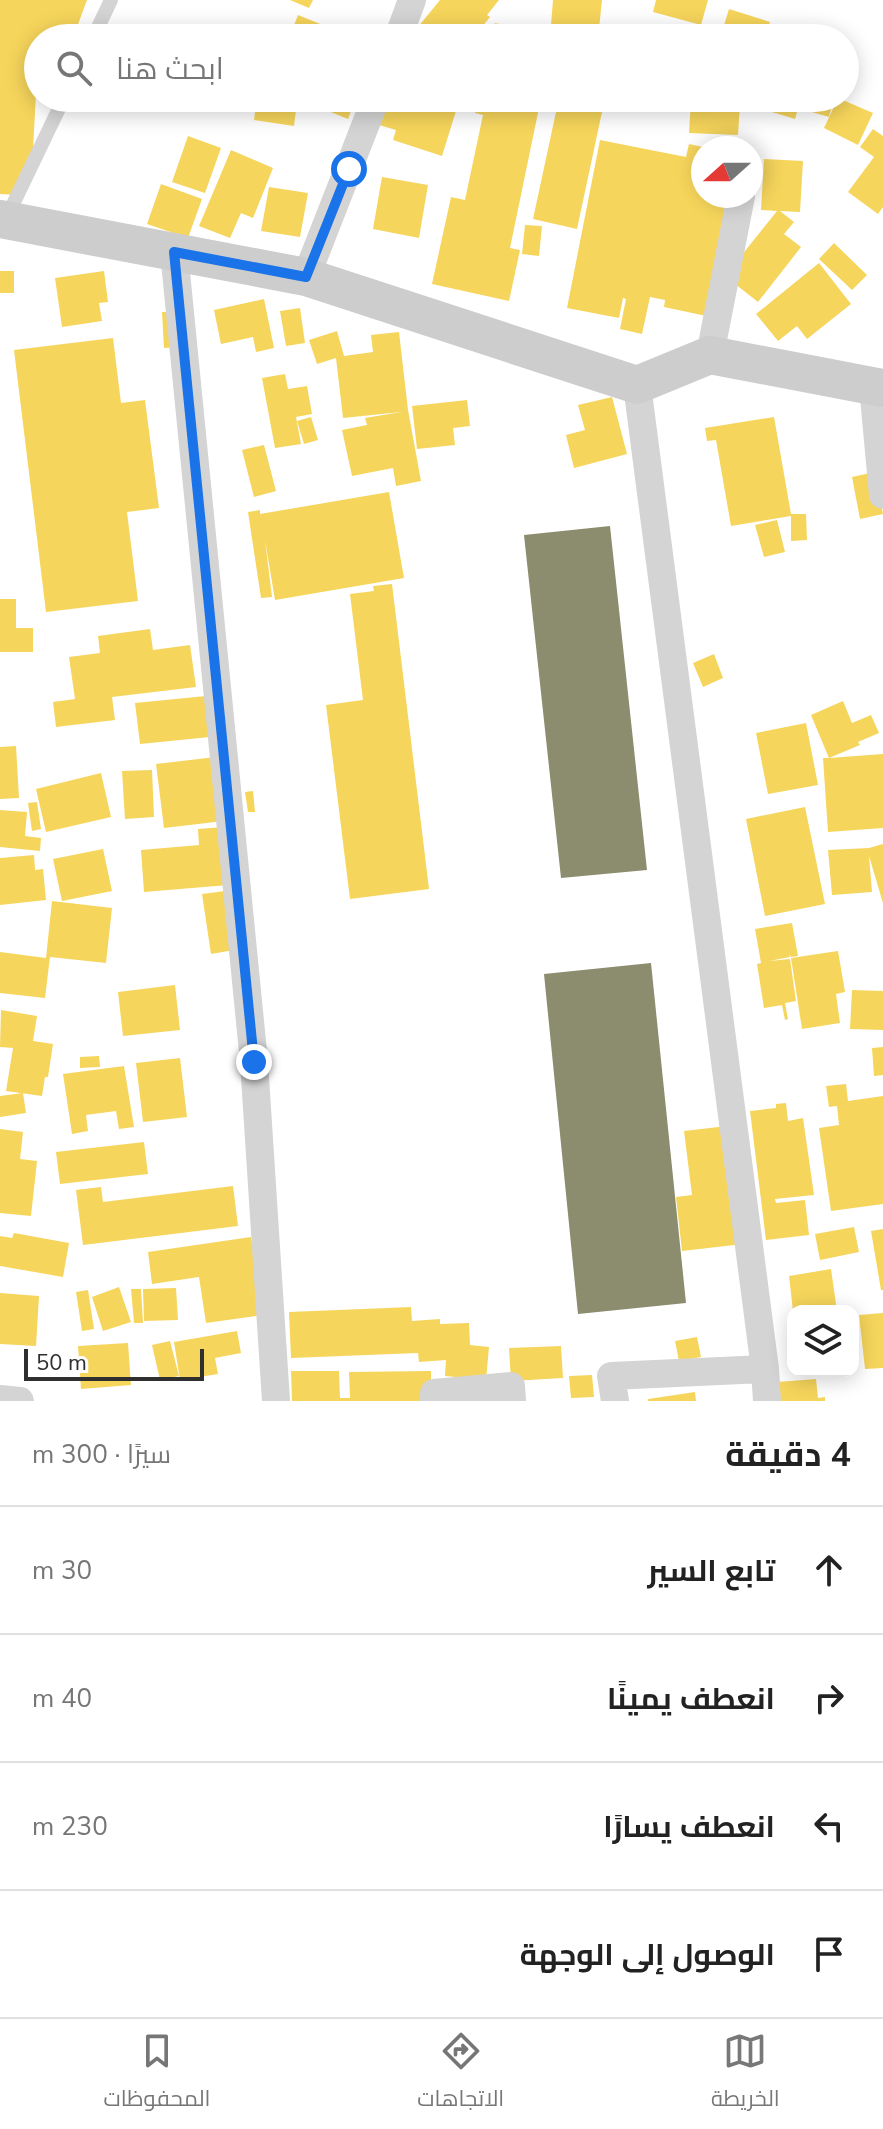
<!DOCTYPE html>
<html lang="ar">
<head>
<meta charset="utf-8">
<style>
  body { margin:0; font-family:"Nunito Sans",Cairo,sans-serif; background:#f6f6f6; color:#222; direction:rtl }
  .controls { position:absolute; right:24px; bottom:24px; display:grid; overflow:hidden; border-radius:16px; box-shadow:0 4px 20px #0003 }
  .controls button { width:72px; height:72px; display:grid; place-items:center; padding:0; border:0; border-bottom:2px solid #e0e0e0; background:#fff; color:#222; font:40px sans-serif }
  .compass { position:absolute; left:691px; top:136px; width:72px; height:72px; border-radius:50%; background:#fff; box-shadow:0 4px 20px #0003; rotate:249deg }
  .scale { position:absolute; left:24px; bottom:20px; width:180px; box-sizing:border-box; padding-left:8px; border:4px solid #2f2f2f; border-top:0; font-size:22px; line-height:28px; white-space:nowrap; color:#2f2f2f; -webkit-text-stroke:6px #fff; paint-order:stroke }
  .stop { position:absolute; width:24px; height:24px; margin:-18px; border:6px solid #1a73e8; border-radius:50%; background:#fff }
  .stop.end { background:#1a73e8; border-color:#fff; box-shadow:0 2px 8px #0008 }
  .list { margin:0; padding:0; list-style:none }
  h2 { display:flex; justify-content:space-between; align-items:center; height:104px; margin:0; padding:0 32px; font-size:34px }
  h2 small { font-size:26px; font-weight:400; color:#767676 }
  .list li { display:grid; grid-template-columns:52px 1fr auto; gap:24px; align-items:center; box-sizing:border-box; height:128px; padding:0 32px; border-top:2px solid #e0e0e0 }
  .list b { display:block; font-size:30px; white-space:nowrap }
  .list em { font-size:26px; font-style:normal; color:#767676 }
  .icon { flex:none; width:44px; height:44px; fill:none; stroke:currentColor; stroke-width:2; stroke-linecap:round; stroke-linejoin:round }
  .map { position:relative; flex:none; width:883px; height:1401px; overflow:hidden; direction:ltr }
  .search { position:absolute; background:#fff; box-shadow:0 4px 20px #0003; left:24px; right:24px; top:24px; height:88px; display:flex; align-items:center; gap:20px; box-sizing:border-box; padding:0 28px; border-radius:44px; color:#767676; font-size:30px }
  .sheet { height:616px; background:#fff }
  nav { display:flex; justify-content:space-around; align-items:center; box-sizing:border-box; height:112px; border-top:2px solid #e0e0e0; background:#fff; font-size:22px; color:#767676 }
  nav a { display:grid; justify-items:center; gap:4px }
  nav .on { color:#787878 }
  .map>svg:first-child { display:block }
  .homes { fill:#f6d55c }
  .industry { fill:#8c8c6e }
  .lines { fill:none; stroke-linecap:round; stroke-linejoin:round }
  .lane { stroke:#d4d4d4; stroke-width:14 }
  .street { stroke:#d4d4d4; stroke-width:28 }
  .secondary { stroke:#cdcdcd; stroke-width:38 }
  .route { stroke:#1a73e8; stroke-width:10 }
</style>
</head>
<body>
<div class="map">
<svg width="883" height="1401" viewBox="0 0 883 1401">
  <rect width="100%" height="100%" fill="#fff"/>
  <path class="homes" d="M 0,0 L 87,0 L 73,38 L 38,38 L 38,92 L 36,93 L 33,150 L 17,195 L 0,194 Z
    M 290,0 L 313,0 L 309,8 Z
    M 440,0 L 499,0 L 487,15 L 490,17 L 473,38 L 431,38 L 418,27 Z
    M 553,0 L 602,0 L 598,38 L 550,38 Z
    M 656,0 L 708,0 L 701,25 L 653,12 Z
    M 729,9 L 770,22 L 765,38 L 720,38 Z
    M 298,15 L 340,32 L 337,38 L 289,38 Z
    M 495,23 L 526,30 L 525,38 L 491,38 Z
    M 207,98 L 242,98 L 237,110 Z
    M 257,98 L 284,98 L 282,108 L 296,110 L 294,126 L 254,120 Z
    M 319,98 L 356,98 L 348,119 L 316,106 Z
    M 387,98 L 417,107 L 419,98 L 460,98 L 442,156 L 393,140 L 396,130 L 379,125 Z
    M 479,98 L 532,98 L 530,107 L 539,108 L 510,248 L 520,250 L 509,301 L 432,284 L 451,197 L 465,200 L 483,115 L 475,113 Z
    M 559,98 L 605,98 L 577,229 L 533,219 Z
    M 776,98 L 834,98 L 829,117 L 798,108 L 795,119 L 772,112 Z
    M 838,98 L 873,113 L 858,145 L 824,128 Z
    M 691,101 L 740,104 L 738,135 L 689,133 Z
    M 873,129 L 883,136 L 883,207 L 878,214 L 848,192 L 874,157 L 860,147 Z
    M 188,136 L 221,148 L 205,193 L 172,182 Z
    M 600,140 L 686,157 L 689,144 L 703,147 L 703,196 L 726,196 L 724,210 L 732,212 L 711,317 L 664,307 L 665,300 L 650,297 L 642,334 L 620,329 L 626,299 L 623,298 L 619,318 L 567,308 Z
    M 231,150 L 273,168 L 253,218 L 241,213 L 230,238 L 199,226 Z
    M 764,159 L 803,161 L 800,212 L 780,211 L 794,222 L 784,234 L 801,247 L 758,302 L 725,276 L 777,211 L 761,210 Z
    M 382,177 L 428,185 L 419,238 L 373,229 Z
    M 161,184 L 202,199 L 188,238 L 147,224 Z
    M 269,187 L 308,193 L 300,237 L 261,231 Z
    M 525,225 L 542,226 L 539,256 L 522,254 Z
    M 834,243 L 867,275 L 852,290 L 819,259 Z
    M 819,263 L 851,304 L 807,339 L 797,326 L 778,341 L 756,314 Z
    M 0,271 L 14,271 L 14,293 L 0,293 Z
    M 104,271 L 108,302 L 99,303 L 102,321 L 62,327 L 55,278 Z
    M 264,299 L 274,348 L 256,352 L 253,337 L 221,344 L 214,310 Z
    M 300,308 L 305,343 L 286,346 L 280,311 Z
    M 162,312 L 174,312 L 177,347 L 164,348 Z
    M 337,331 L 344,356 L 373,352 L 371,335 L 399,332 L 408,410 L 421,481 L 396,486 L 393,468 L 352,476 L 342,430 L 367,425 L 365,418 L 401,412 L 343,418 L 336,358 L 317,364 L 309,340 Z
    M 113,338 L 121,403 L 145,400 L 159,508 L 127,512 L 138,601 L 46,612 L 14,350 Z
    M 285,374 L 288,389 L 307,386 L 312,414 L 296,417 L 301,444 L 275,448 L 262,378 Z
    M 612,397 L 627,454 L 574,468 L 566,435 L 585,430 L 578,405 Z
    M 467,400 L 470,426 L 453,428 L 455,445 L 417,449 L 412,406 Z
    M 311,417 L 318,440 L 304,444 L 297,421 Z
    M 774,417 L 791,514 L 806,514 L 807,540 L 791,541 L 791,516 L 731,526 L 716,440 L 707,441 L 705,428 Z
    M 264,445 L 276,491 L 254,497 L 242,450 Z
    M 875,472 L 883,514 L 860,519 L 852,477 Z
    M 389,492 L 404,578 L 275,600 L 265,540 L 272,597 L 261,598 L 248,512 L 260,510 L 260,514 Z
    M 777,520 L 785,552 L 764,557 L 755,525 Z
    M 392,584 L 429,889 L 350,899 L 326,705 L 363,700 L 350,594 L 374,591 L 373,586 Z
    M 0,599 L 16,599 L 16,628 L 33,628 L 33,652 L 0,652 Z
    M 150,629 L 153,650 L 190,645 L 196,687 L 112,697 L 115,720 L 56,727 L 53,702 L 75,699 L 69,657 L 100,653 L 98,636 Z
    M 714,654 L 723,678 L 703,687 L 693,663 Z
    M 206,696 L 210,737 L 140,744 L 135,703 Z
    M 843,701 L 852,723 L 871,715 L 879,733 L 858,742 L 860,745 L 829,758 L 883,754 L 883,828 L 828,832 L 823,758 L 829,758 L 811,715 Z
    M 806,723 L 818,785 L 768,794 L 756,733 Z
    M 16,746 L 19,798 L 0,799 L 0,747 Z
    M 224,756 L 232,820 L 164,828 L 156,764 Z
    M 152,770 L 154,817 L 125,819 L 122,771 Z
    M 101,773 L 111,817 L 46,832 L 36,789 Z
    M 253,791 L 255,812 L 248,812 L 245,792 Z
    M 37,802 L 41,829 L 32,831 L 28,803 Z
    M 805,807 L 825,904 L 765,916 L 746,819 Z
    M 0,810 L 27,812 L 25,836 L 41,838 L 40,851 L 0,847 Z
    M 223,827 L 228,885 L 144,892 L 141,850 L 199,845 L 198,829 Z
    M 883,844 L 883,903 L 869,856 L 872,892 L 832,895 L 828,850 L 869,848 Z
    M 103,849 L 112,891 L 62,901 L 53,859 Z
    M 34,855 L 35,870 L 43,869 L 46,900 L 0,905 L 0,858 Z
    M 225,891 L 234,950 L 211,954 L 202,894 Z
    M 52,901 L 112,908 L 106,963 L 50,957 L 45,998 L 0,993 L 0,952 L 46,958 Z
    M 792,923 L 798,956 L 791,957 L 789,954 L 790,957 L 769,961 L 790,959 L 796,1001 L 785,1003 L 788,1019 L 785,1020 L 782,1005 L 764,1008 L 757,964 L 761,963 L 755,929 Z
    M 838,951 L 845,992 L 836,994 L 840,1023 L 802,1029 L 791,958 Z
    M 175,985 L 180,1030 L 123,1036 L 118,992 Z
    M 852,990 L 883,991 L 883,1030 L 850,1029 Z
    M 1,1010 L 37,1016 L 33,1041 L 53,1044 L 48,1077 L 45,1077 L 42,1096 L 6,1091 L 13,1048 L 0,1047 Z
    M 883,1047 L 883,1075 L 874,1076 L 872,1048 Z
    M 99,1056 L 100,1067 L 80,1068 L 80,1057 Z
    M 180,1058 L 187,1117 L 143,1122 L 136,1063 Z
    M 124,1066 L 134,1127 L 119,1129 L 116,1111 L 86,1115 L 88,1131 L 72,1134 L 63,1074 Z
    M 846,1084 L 848,1101 L 883,1096 L 883,1204 L 831,1211 L 819,1128 L 839,1125 L 837,1106 L 829,1107 L 826,1086 Z
    M 23,1093 L 26,1113 L 0,1117 L 0,1096 Z
    M 786,1103 L 788,1121 L 803,1118 L 814,1195 L 775,1199 L 776,1203 L 805,1200 L 809,1235 L 766,1240 L 750,1111 L 776,1108 L 776,1104 Z
    M 727,1126 L 743,1244 L 682,1251 L 676,1197 L 692,1195 L 684,1131 Z
    M 0,1129 L 23,1132 L 20,1159 L 37,1161 L 31,1216 L 0,1213 Z
    M 144,1142 L 148,1174 L 60,1184 L 56,1152 Z
    M 233,1186 L 238,1226 L 83,1245 L 76,1190 L 101,1187 L 103,1202 Z
    M 854,1227 L 859,1252 L 820,1260 L 815,1234 Z
    M 883,1229 L 883,1290 L 881,1290 L 871,1231 Z
    M 14,1233 L 69,1243 L 63,1277 L 0,1266 L 0,1236 L 12,1238 Z
    M 251,1237 L 263,1315 L 206,1323 L 199,1277 L 152,1284 L 148,1252 Z
    M 831,1269 L 837,1311 L 793,1311 L 789,1276 Z
    M 119,1287 L 131,1322 L 103,1331 L 92,1297 Z
    M 176,1288 L 178,1320 L 144,1321 L 143,1289 Z
    M 131,1289 L 141,1289 L 143,1323 L 134,1323 Z
    M 88,1290 L 94,1329 L 82,1331 L 76,1292 Z
    M 0,1293 L 39,1296 L 36,1346 L 0,1344 Z
    M 411,1307 L 412,1321 L 440,1319 L 440,1324 L 469,1323 L 470,1345 L 489,1347 L 486,1380 L 445,1376 L 446,1360 L 419,1362 L 418,1353 L 291,1358 L 289,1312 Z
    M 883,1313 L 883,1368 L 865,1369 L 859,1315 Z
    M 237,1331 L 241,1353 L 215,1358 L 218,1374 L 180,1380 L 174,1342 Z
    M 697,1337 L 701,1357 L 679,1361 L 675,1341 Z
    M 170,1341 L 179,1376 L 160,1380 L 152,1345 Z
    M 128,1343 L 131,1385 L 81,1389 L 78,1346 Z
    M 561,1346 L 563,1378 L 511,1381 L 509,1348 Z
    M 291,1371 L 339,1371 L 340,1398 L 350,1398 L 349,1372 L 431,1371 L 431,1401 L 292,1401 Z
    M 592,1375 L 594,1397 L 571,1398 L 569,1376 Z
    M 816,1379 L 818,1398 L 825,1397 L 825,1401 L 779,1401 L 777,1382 Z
    M 695,1392 L 696,1401 L 648,1401 L 648,1399 Z"/>
  <path class="industry" d="M 610,526 L 647,870 L 561,878 L 524,535 Z
    M 651,963 L 686,1303 L 578,1314 L 544,974 Z"/>
  <g class="lines">
    <path class="lane" d="M 93,38 L 111,0
      M 6,219 L 64,98"/>
    <path class="street" d="M 398,38 L 412,0
      M 174,252 L 254,1062 L 276,1401
      M 306,277 L 376,98
      M 710,355 L 741,196
      M 637,385 L 765,1369 L 767,1401
      M 873,386 L 883,495
      M 0,1399 L 20,1401
      M 434,1401 L 434,1393 L 511,1386 L 512,1401
      M 615,1401 L 611,1376 L 765,1369"/>
    <path class="secondary" d="M 0,219 L 306,277 L 637,385 L 710,355 L 883,388"/>
  </g>
  <g class="lines">
    <path class="route" d="M 254,1062 L 174,252 L 306,277 L 349,169"/>
  </g>
</svg>
<div class="controls">
<button><svg class="icon" aria-label="layers" viewBox="0 0 24 24"><path d="M12 4l9 5-9 5-9-5zM3 14l9 5 9-5"/></svg></button>
</div>
<svg class="compass" viewBox="-18 -18 36 36"><path d="M0-13l5 13h-10z" fill="#e53935"/><path d="M0 13l5-13h-10z" fill="#767676"/></svg>
<div class="scale">50 m</div>
<div class="stop" style="left:349px;top:169px"></div>
<div class="stop end" style="left:254px;top:1062px"></div>
<div class="search"><svg class="icon" aria-label="search" viewBox="0 0 24 24"><circle cx="10" cy="10" r="6"/><path d="M15 15l6 6"/></svg>ابحث هنا</div>
</div>
<section class="sheet">
<h2>4 دقيقة<small>سيرًا · 300 m</small></h2>
<ul class="list">
<li><svg class="icon" aria-label="ahead" viewBox="0 0 24 24"><path d="M12 20V5M6 11l6-6 6 6"/></svg><div><b>تابع السير</b></div><em>30 m</em></li>
<li><svg class="icon" aria-label="right" viewBox="0 0 24 24"><path d="M7 20v-9h11M14 6l5 5-5 5"/></svg><div><b>انعطف يمينًا</b></div><em>40 m</em></li>
<li><svg class="icon" aria-label="left" viewBox="0 0 24 24"><path d="M17 20v-9H6M10 6l-5 5 5 5"/></svg><div><b>انعطف يسارًا</b></div><em>230 m</em></li>
<li><svg class="icon" aria-label="arrive" viewBox="0 0 24 24"><path d="M6 21V4h12l-3 4 3 4H6"/></svg><div><b>الوصول إلى الوجهة</b></div></li>
</ul>
</section>
<nav>
<a class="on"><svg class="icon" aria-label="map" viewBox="0 0 24 24"><path d="M3 6l6-2 6 2 6-2v14l-6 2-6-2-6 2zM9 4v14M15 6v14"/></svg>الخريطة</a>
<a><svg class="icon" aria-label="directions" viewBox="0 0 24 24"><path d="M12 3l9 9-9 9-9-9zM9 14v-3h6M13 9l2 2-2 2"/></svg>الاتجاهات</a>
<a><svg class="icon" aria-label="saved" viewBox="0 0 24 24"><path d="M7 4h10v16l-5-4-5 4z"/></svg>المحفوظات</a>
</nav>
</body>
</html>
